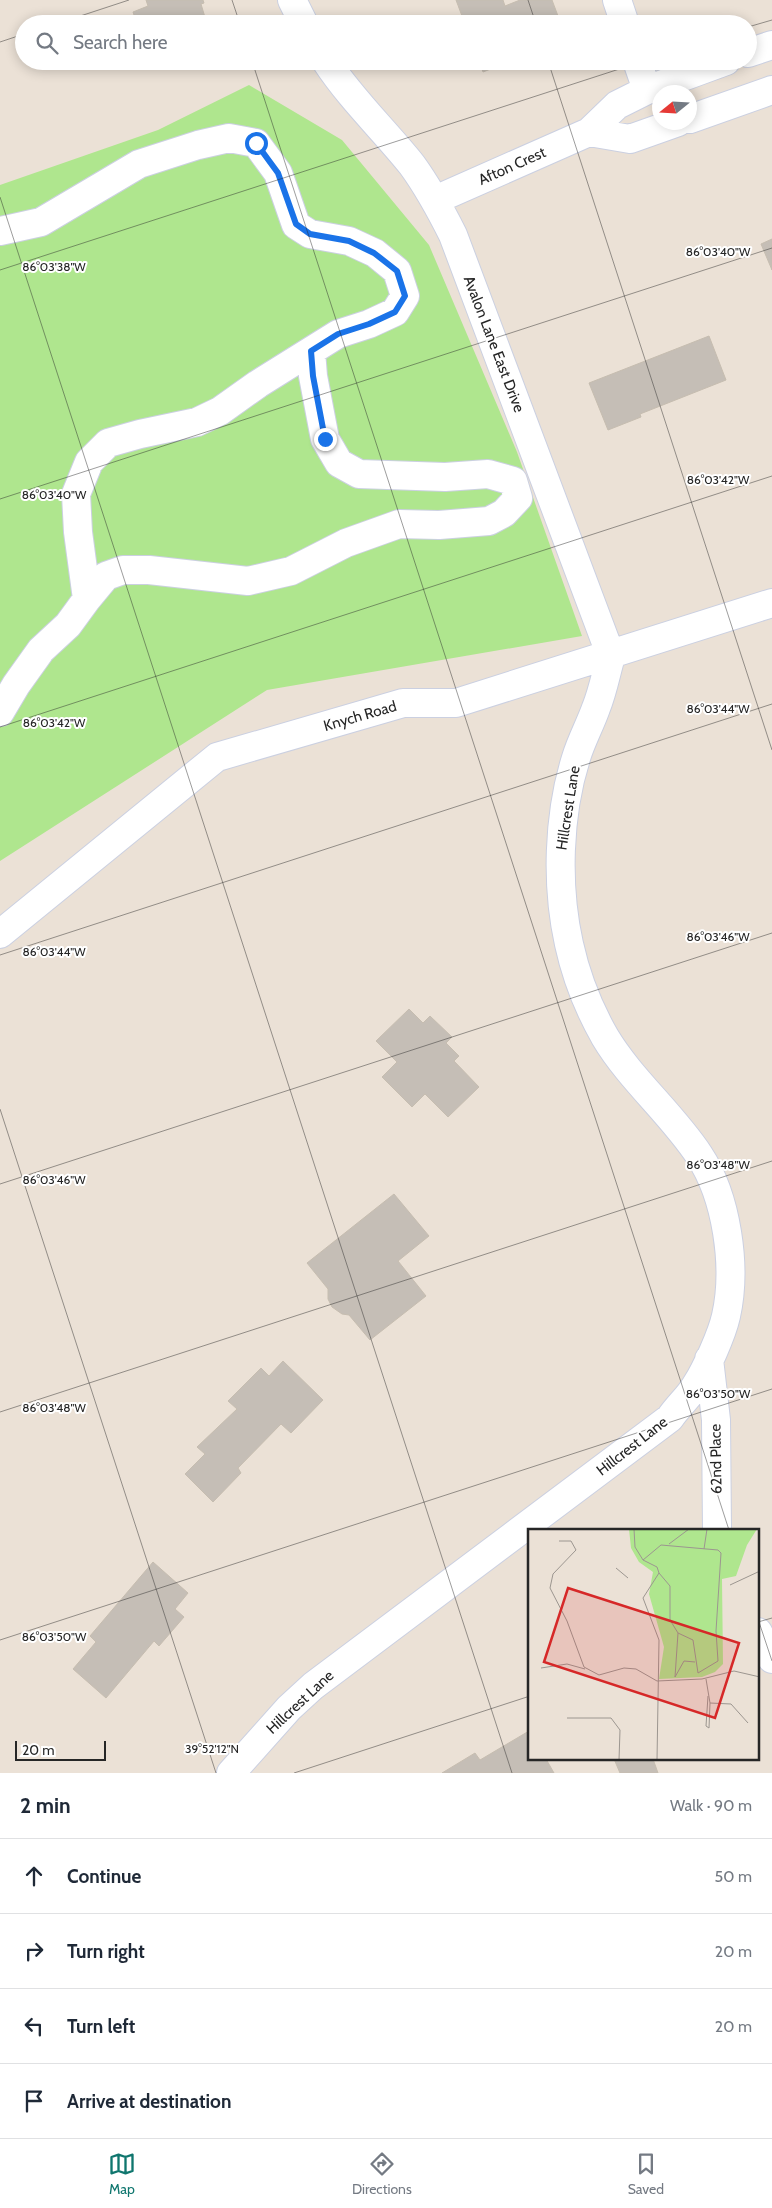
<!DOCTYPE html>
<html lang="en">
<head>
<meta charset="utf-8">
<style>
  body { margin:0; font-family:Cabin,sans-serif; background:#f2f2f3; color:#1f2937 }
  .compass { position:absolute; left:652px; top:85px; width:45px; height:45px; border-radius:50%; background:#fff; box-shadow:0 2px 12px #0003; rotate:252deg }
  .scale { position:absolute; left:15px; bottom:12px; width:91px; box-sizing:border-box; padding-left:5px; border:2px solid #262626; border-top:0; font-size:14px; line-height:18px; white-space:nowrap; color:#262626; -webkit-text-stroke:4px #fff; paint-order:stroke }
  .stop { position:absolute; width:15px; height:15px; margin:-11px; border:4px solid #1a73e8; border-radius:50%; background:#fff }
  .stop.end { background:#1a73e8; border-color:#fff; box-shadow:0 1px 5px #0008 }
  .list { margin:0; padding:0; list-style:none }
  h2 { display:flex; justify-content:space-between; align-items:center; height:65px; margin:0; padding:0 20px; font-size:21px }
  h2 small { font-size:16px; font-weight:400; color:#747a83 }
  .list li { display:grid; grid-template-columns:32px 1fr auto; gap:15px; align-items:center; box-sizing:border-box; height:75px; padding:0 20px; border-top:1px solid #e0e1e3 }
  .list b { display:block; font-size:19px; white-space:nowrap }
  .list em { font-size:16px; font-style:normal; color:#747a83 }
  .icon { flex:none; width:28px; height:28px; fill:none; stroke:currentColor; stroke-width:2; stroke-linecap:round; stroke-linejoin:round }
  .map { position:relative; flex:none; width:772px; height:1773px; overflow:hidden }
  .search { position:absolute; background:#fff; box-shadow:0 2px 12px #0003; left:15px; right:15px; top:15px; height:55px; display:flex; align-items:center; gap:12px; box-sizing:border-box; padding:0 18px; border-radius:28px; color:#747a83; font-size:19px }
  .sheet { height:365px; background:#fff }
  nav { display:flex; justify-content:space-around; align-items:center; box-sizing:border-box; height:70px; border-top:1px solid #e0e1e3; background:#fff; font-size:14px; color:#747a83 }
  nav a { display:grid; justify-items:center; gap:2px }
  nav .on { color:#0f766e }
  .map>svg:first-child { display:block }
  .green { fill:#afe68e }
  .building { fill:#c5beb6; stroke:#c6bdb0 }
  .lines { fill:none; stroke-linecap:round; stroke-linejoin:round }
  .minor-casing { stroke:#cbd0e1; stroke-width:30 }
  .minor { stroke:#fff; stroke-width:28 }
  .route { stroke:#1a73e8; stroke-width:6 }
  .ticks { fill:none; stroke:#262626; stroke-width:1; stroke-opacity:0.45 }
  .labels { text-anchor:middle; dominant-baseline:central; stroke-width:4; stroke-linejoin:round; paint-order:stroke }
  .street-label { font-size:15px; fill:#262626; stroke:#fff }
  .inset-road { fill:none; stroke:#9c9690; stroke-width:1 }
  .view { fill:#d62828; fill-opacity:0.15; stroke:#d62828; stroke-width:2.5 }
  .inset-edge { fill:none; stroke:#262626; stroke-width:2.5 }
  .ticks-label { font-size:12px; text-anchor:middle; fill:#262626; stroke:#fff; stroke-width:4; stroke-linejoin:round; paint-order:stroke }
</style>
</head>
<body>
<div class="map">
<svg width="772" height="1773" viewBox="0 0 772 1773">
  <rect width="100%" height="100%" fill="#ebe1d6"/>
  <path class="green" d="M 249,85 L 342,140 L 429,245 L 517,452 L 582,636 L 267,690 L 0,861 L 0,185 L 158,130 Z"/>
  <path class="building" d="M 146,0 L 203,0 L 204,3 L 201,4 L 207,24 L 137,24 L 133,12 L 148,6 Z
    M 456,0 L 503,0 L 505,6 L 520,0 L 552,0 L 561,24 L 465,24 Z
    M 479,61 L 511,61 L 483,72 Z
    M 772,239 L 772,270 L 761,244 Z
    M 709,336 L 726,380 L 640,414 L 641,417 L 608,430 L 589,383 Z
    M 409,1009 L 423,1023 L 430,1016 L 452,1037 L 446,1043 L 459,1056 L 454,1061 L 479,1087 L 448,1117 L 425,1094 L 412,1107 L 382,1077 L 397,1062 L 376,1041 Z
    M 394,1194 L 429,1236 L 398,1261 L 426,1296 L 370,1340 L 349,1315 L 342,1314 L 332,1307 L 328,1299 L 328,1289 L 307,1263 Z
    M 283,1361 L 323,1400 L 291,1433 L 281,1424 L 238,1468 L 241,1473 L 213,1502 L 185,1474 L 205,1454 L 197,1447 L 237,1409 L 228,1401 L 261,1368 L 269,1376 Z
    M 153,1562 L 188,1593 L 175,1609 L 184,1617 L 159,1646 L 154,1641 L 106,1698 L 73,1669 L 96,1642 L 90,1636 Z
    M 529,1731 L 530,1759 L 546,1759 L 554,1773 L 442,1773 L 475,1753 L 480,1760 Z
    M 614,1759 L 653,1759 L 658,1773 L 620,1773 Z"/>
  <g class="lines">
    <g class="minor-casing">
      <path id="minor" d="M 292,0 L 304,24
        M 617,0 L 625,24
        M 748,53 L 772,45
        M 326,61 C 351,99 384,130 412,165 C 428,187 441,211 453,235 L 611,656
        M 637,61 L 647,90
        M 690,119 L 772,90
        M 589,132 L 630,139 L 678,122
        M 435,200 L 589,132 L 617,105 L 647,90 L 726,61
        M 0,231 L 41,222 L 139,164 L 198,145 L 229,138 L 256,143 L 278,173 L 296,225 L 310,234 L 349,241 L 375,253 L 397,271 L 405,296 L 395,312 L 369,324 L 338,334 L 258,384 L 220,411 L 197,422 L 140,434 L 108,443 L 89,462 L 76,494 L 78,532 L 87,599 L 106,576 L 123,570 L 149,570 L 248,581 L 291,571 L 346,543 L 399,524 L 439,525 L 489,521 L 504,513 L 518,498 L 513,481 L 488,474 L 445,477 L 359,474 L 339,463 L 325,439 L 313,376 L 311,351
        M 0,712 L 16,685 L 41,650 L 68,625 L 87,599
        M 0,934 L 217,757 L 403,703 L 456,703 L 772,603
        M 709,1359 L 716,1420 L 717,1530
        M 758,1632 L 772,1659
        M 231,1773 L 289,1708 L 313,1686 L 670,1418 C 678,1406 689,1397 696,1385 C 706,1370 722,1334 726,1316 C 737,1267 727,1197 699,1155 C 672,1114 630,1079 605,1037 C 589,1009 576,976 569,944 C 556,886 558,815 576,758 C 581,741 590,725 596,708 C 603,691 606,673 611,656"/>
    </g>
    <use href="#minor" class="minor"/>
  </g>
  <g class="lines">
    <path class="route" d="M 256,143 L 278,173 L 296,224 L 310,234 L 349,241 L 374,253 L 397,271 L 405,296 L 395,312 L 369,324 L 338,334 L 311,351 L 313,376 L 325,439"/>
  </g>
  <path class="ticks" d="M 232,0 L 240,24M 528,0 L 536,24M 56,24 L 129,0M 748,27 L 772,20M 0,42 L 24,34M 252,61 L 729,1530M 548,61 L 772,750M 0,197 L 512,1773M 0,270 L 644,61M 0,499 L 772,248M 0,727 L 772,476M 0,955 L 772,704M 0,1109 L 216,1773M 0,1184 L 772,933M 0,1412 L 772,1161M 758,1619 L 772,1661M 758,1622 L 772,1618M 0,1640 L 772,1389M 294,1773 L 530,1696"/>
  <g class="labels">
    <g class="street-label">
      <text transform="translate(512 166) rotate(-24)">Afton Crest</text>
      <text transform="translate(494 344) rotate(69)">Avalon Lane East Drive</text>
      <text transform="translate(360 716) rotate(-16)">Knych Road</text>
      <text transform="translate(568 808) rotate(-81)">Hillcrest Lane</text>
      <text transform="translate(632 1446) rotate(-38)">Hillcrest Lane</text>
      <text transform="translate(716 1459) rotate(-91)">62nd Place</text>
      <text transform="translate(300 1702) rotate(-43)">Hillcrest Lane</text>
    </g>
  </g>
  <g transform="translate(528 1529)">
    <rect width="231" height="231" fill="#ebe1d6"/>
    <path d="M 101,0 L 229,0 L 219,16 L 208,47 L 194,50 L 195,135 L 187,143 L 174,148 L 131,150 L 136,118 L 121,65 L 125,43 L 111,33 L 103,19 Z" fill="#afe68e"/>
    <path class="inset-road" d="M 106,0 L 107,18 L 115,31M 31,12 L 43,12 L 48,21 L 25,45 L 22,59 L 39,92 L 56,138 L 71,146 L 96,139 L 108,140 L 129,152M 141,15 L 161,0M 176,20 L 179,0M 88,39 L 100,49M 131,44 L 142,57 L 142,91 L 150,104M 202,56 L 232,42M 13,139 L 39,135 L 57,140M 178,150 L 182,174 L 181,199 L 178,197 L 180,167M 129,152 L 174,150 L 206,142 L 232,148M 182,174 L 203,175 L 220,194M 39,189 L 83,189 L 92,201 L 91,231M 129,231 L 131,111 L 115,69 L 131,44 L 129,38 L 115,31 L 133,16 L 190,21 L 193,24 L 188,102 L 190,132 L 170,144 L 165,111 L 150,104 L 147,148 L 156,132 L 167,133"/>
    <path class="view" d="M 40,59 L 211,114 L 187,189 L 16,133 Z"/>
    <rect width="231" height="231" class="inset-edge"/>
  </g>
  <g class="ticks-label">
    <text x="718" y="256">86°03'40"W</text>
    <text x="54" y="271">86°03'38"W</text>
    <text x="718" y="484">86°03'42"W</text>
    <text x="54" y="499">86°03'40"W</text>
    <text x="718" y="713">86°03'44"W</text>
    <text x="54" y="727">86°03'42"W</text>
    <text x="718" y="941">86°03'46"W</text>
    <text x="54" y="956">86°03'44"W</text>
    <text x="718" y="1169">86°03'48"W</text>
    <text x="54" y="1184">86°03'46"W</text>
    <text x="718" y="1398">86°03'50"W</text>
    <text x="54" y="1412">86°03'48"W</text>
    <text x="54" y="1641">86°03'50"W</text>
    <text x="212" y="1753">39°52'12"N</text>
  </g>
</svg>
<svg class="compass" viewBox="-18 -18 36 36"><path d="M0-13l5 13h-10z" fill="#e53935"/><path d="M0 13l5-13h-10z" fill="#747a83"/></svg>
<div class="scale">20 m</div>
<div class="stop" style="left:256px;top:143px"></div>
<div class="stop end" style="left:325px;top:439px"></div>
<div class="search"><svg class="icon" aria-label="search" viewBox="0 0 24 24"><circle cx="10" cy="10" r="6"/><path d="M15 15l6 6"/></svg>Search here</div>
</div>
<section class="sheet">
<h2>2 min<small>Walk · 90 m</small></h2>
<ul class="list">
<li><svg class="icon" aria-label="ahead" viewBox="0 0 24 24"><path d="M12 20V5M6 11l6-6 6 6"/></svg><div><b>Continue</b></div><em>50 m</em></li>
<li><svg class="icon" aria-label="right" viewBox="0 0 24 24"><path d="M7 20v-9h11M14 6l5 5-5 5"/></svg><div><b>Turn right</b></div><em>20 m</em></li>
<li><svg class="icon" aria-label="left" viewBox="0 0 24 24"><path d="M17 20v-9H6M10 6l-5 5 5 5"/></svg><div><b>Turn left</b></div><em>20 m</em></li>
<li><svg class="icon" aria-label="arrive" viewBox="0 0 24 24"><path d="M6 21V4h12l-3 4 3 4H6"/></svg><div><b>Arrive at destination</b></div></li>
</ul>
</section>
<nav>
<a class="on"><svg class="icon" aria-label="map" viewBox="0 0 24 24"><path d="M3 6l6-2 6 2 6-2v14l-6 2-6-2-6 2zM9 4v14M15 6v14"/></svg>Map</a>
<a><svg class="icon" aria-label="directions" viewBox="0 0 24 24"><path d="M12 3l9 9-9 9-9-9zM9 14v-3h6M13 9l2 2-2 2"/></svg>Directions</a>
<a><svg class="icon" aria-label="saved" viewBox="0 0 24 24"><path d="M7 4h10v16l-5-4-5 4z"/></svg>Saved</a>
</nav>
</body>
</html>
